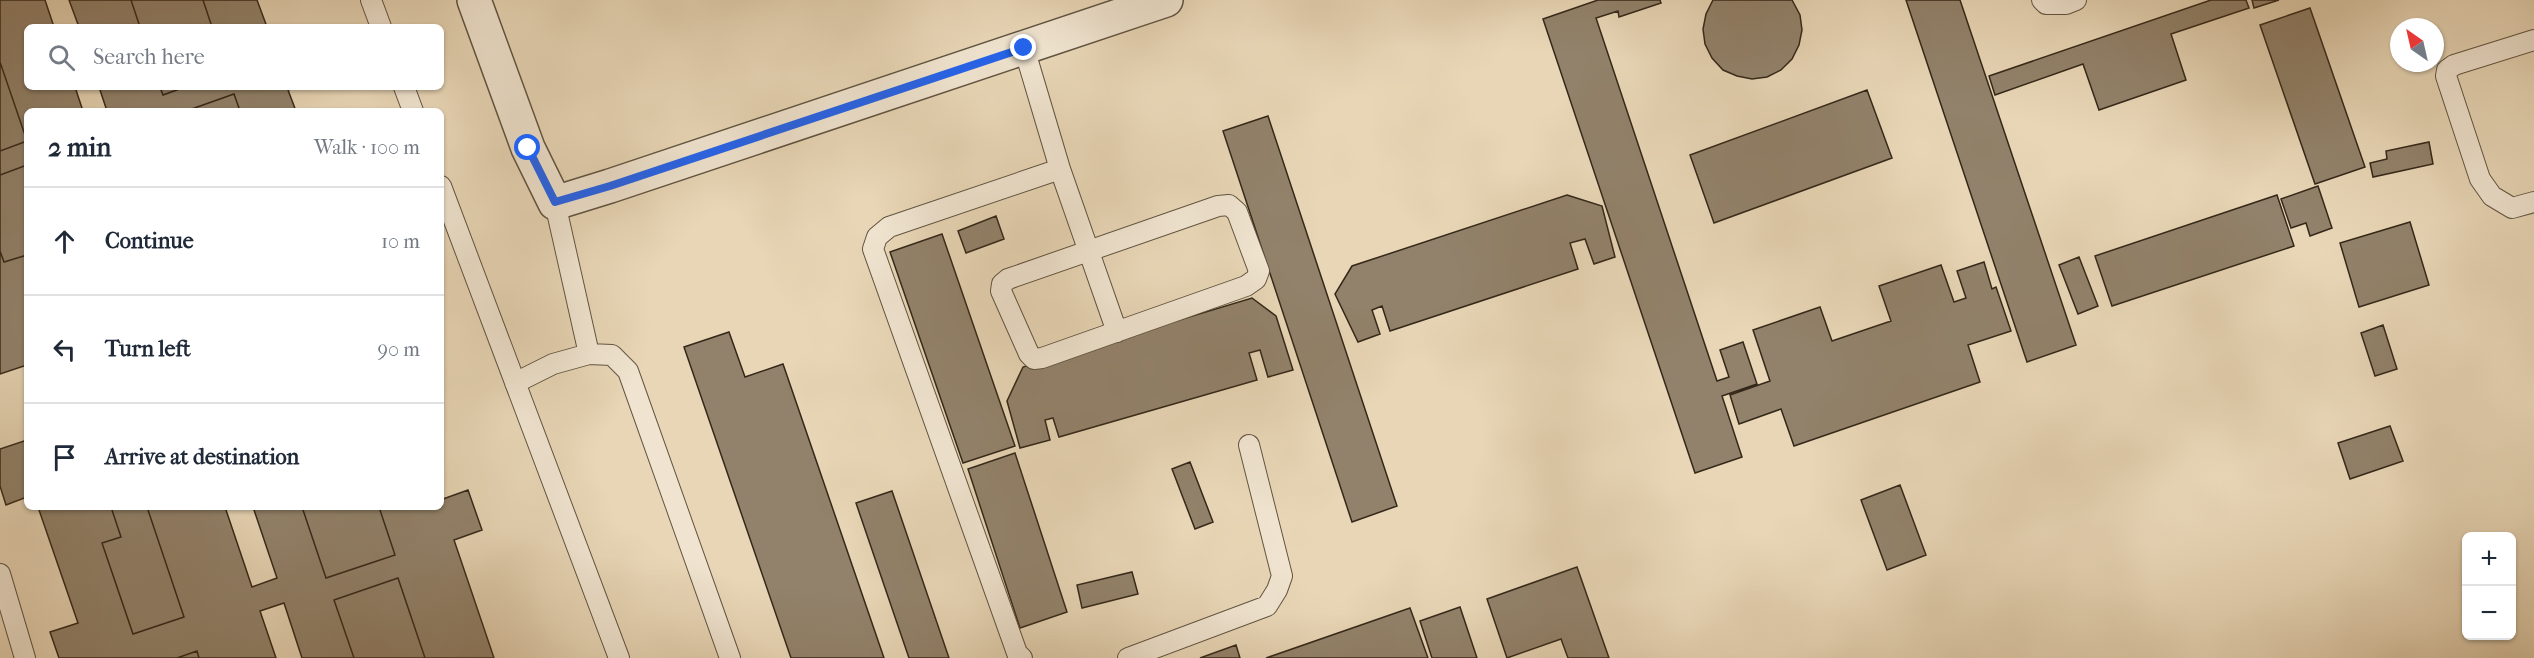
<!DOCTYPE html>
<html lang="en">
<head>
<meta charset="utf-8">
<style>
  body { margin:0; font-family:"IM FELL French Canon",serif; background:#f6f6f7; color:#1f2937 }
  .controls { position:absolute; right:18px; bottom:18px; display:grid; overflow:hidden; border-radius:9px; box-shadow:0 2px 4px #0004 }
  .controls button { width:54px; height:54px; display:grid; place-items:center; padding:0; border:0; border-bottom:2px solid #e0e1e3; background:#fff; color:#1f2937; font:30px sans-serif }
  .compass { position:absolute; left:2390px; top:18px; width:54px; height:54px; border-radius:50%; background:#fff; box-shadow:0 2px 4px #0004; rotate:326deg }
  .stop { position:absolute; width:18px; height:18px; margin:-14px; border:4px solid #2563eb; border-radius:50%; background:#fff }
  .stop.end { background:#2563eb; border-color:#fff; box-shadow:0 2px 6px #0008 }
  .list { margin:0; padding:0; list-style:none }
  h2 { display:flex; justify-content:space-between; align-items:center; height:78px; margin:0; padding:0 24px; font-size:26px }
  h2 small { font-size:20px; font-weight:400; color:#747a83 }
  .list li { display:grid; grid-template-columns:39px 1fr auto; gap:18px; align-items:center; box-sizing:border-box; height:108px; padding:0 24px; border-top:2px solid #e0e1e3 }
  .list b { display:block; font-size:22px; white-space:nowrap }
  .list em { font-size:20px; font-style:normal; color:#747a83 }
  .icon { flex:none; width:33px; height:33px; fill:none; stroke:currentColor; stroke-width:2; stroke-linecap:round; stroke-linejoin:round }
  .map { position:relative; flex:none; width:2534px; height:658px; overflow:hidden }
  .search { position:absolute; background:#fff; box-shadow:0 2px 4px #0004; left:24px; top:24px; width:420px; height:66px; display:flex; align-items:center; gap:15px; box-sizing:border-box; padding:0 21px; border-radius:9px; color:#747a83; font-size:22px }
  .panel { position:absolute; background:#fff; box-shadow:0 2px 4px #0004; left:24px; top:108px; width:420px; height:402px; border-radius:9px }
  .map>svg:first-child { display:block }
  .building { fill:#92826b; stroke:#34281a; stroke-width:1.5 }
  .lines { fill:none; stroke-linecap:round; stroke-linejoin:round }
  .service-casing { stroke:#615441; stroke-width:22 }
  .minor-casing { stroke:#615441; stroke-width:36 }
  .service { stroke:#f0e4d0; stroke-width:20 }
  .minor { stroke:#f0e4d0; stroke-width:33 }
  .route { stroke:#2563eb; stroke-width:8 }
</style>
</head>
<body>
<div class="map">
<svg width="2534" height="658" viewBox="0 0 2534 658">
  <rect width="100%" height="100%" fill="#e8d6b6"/>
  <filter id="stains"><feTurbulence type="fractalNoise" baseFrequency=".00333" numOctaves="4"/><feColorMatrix values="0 0 0 0 .2 0 0 0 0 .09 0 0 0 0 .02 0 0 0 .5 -.17"/></filter>
  <radialGradient id="worn" r=".72"><stop offset=".6" stop-color="#630" stop-opacity="0"/><stop offset="1" stop-color="#630" stop-opacity=".3"/></radialGradient>
  <path class="building" d="M 0,0 L 45,0 L 54,27 L 27,27 L 27,87 L 75,87 L 83,111 L 27,111 L 27,141 L 0,62 Z
    M 69,0 L 131,0 L 140,27 L 79,27 Z
    M 131,0 L 203,0 L 212,27 L 140,27 Z
    M 203,0 L 257,0 L 267,27 L 212,27 Z
    M 1598,0 L 1660,0 L 1661,3 L 1619,17 L 1618,11 L 1596,18 L 1717,381 L 1729,377 L 1720,350 L 1743,342 L 1757,384 L 1722,396 L 1742,457 L 1695,473 L 1543,19 Z
    M 1713,0 L 1792,0 L 1800,15 L 1802,30 L 1799,45 L 1792,59 L 1781,70 L 1767,77 L 1752,79 L 1737,76 L 1723,70 L 1712,58 L 1705,44 L 1703,29 L 1706,14 Z
    M 1906,0 L 1960,0 L 2076,345 L 2027,362 Z
    M 2211,0 L 2246,0 L 2249,8 L 2171,34 L 2186,80 L 2099,110 L 2083,64 L 1995,95 L 1989,76 Z
    M 2252,0 L 2279,0 L 2254,8 Z
    M 2310,8 L 2365,167 L 2315,184 L 2260,25 Z
    M 0,62 L 27,141 L 0,151 Z
    M 99,87 L 160,87 L 163,95 L 185,87 L 297,87 L 288,90 L 296,111 L 240,111 L 234,94 L 186,111 L 107,111 Z
    M 160,87 L 185,87 L 163,95 Z
    M 1867,90 L 1892,158 L 1714,223 L 1690,155 Z
    M 234,94 L 240,111 L 186,111 Z
    M 1268,116 L 1397,506 L 1352,522 L 1223,131 Z
    M 27,141 L 27,165 L 0,175 L 0,151 Z
    M 2429,142 L 2433,164 L 2373,177 L 2370,163 L 2387,159 L 2386,151 Z
    M 27,165 L 27,255 L 4,262 L 0,251 L 0,175 Z
    M 2318,186 L 2332,228 L 2310,236 L 2306,223 L 2291,228 L 2281,199 Z
    M 1567,195 L 1602,206 L 1615,257 L 1594,264 L 1585,239 L 1570,243 L 1578,269 L 1390,331 L 1382,306 L 1372,310 L 1380,334 L 1358,342 L 1335,294 L 1352,266 Z
    M 2277,195 L 2294,246 L 2112,306 L 2095,256 Z
    M 996,216 L 1004,239 L 966,253 L 958,231 Z
    M 2410,222 L 2429,285 L 2359,307 L 2340,243 Z
    M 942,234 L 1015,446 L 963,463 L 890,252 Z
    M 0,251 L 4,262 L 27,255 L 27,365 L 0,374 Z
    M 2079,257 L 2098,306 L 2078,314 L 2059,265 Z
    M 1984,262 L 1992,289 L 1996,287 L 2011,331 L 1968,345 L 1980,382 L 1794,446 L 1781,409 L 1739,424 L 1730,395 L 1770,381 L 1753,330 L 1820,307 L 1832,341 L 1891,321 L 1879,286 L 1941,265 L 1954,302 L 1966,298 L 1957,271 Z
    M 1252,298 L 1276,316 L 1293,370 L 1268,377 L 1260,350 L 1249,353 L 1257,380 L 1059,437 L 1053,418 L 1045,420 L 1050,440 L 1020,448 L 1007,401 L 1023,367 Z
    M 2383,325 L 2397,369 L 2375,376 L 2361,333 Z
    M 729,332 L 745,377 L 783,364 L 884,658 L 791,658 L 684,347 Z
    M 2390,426 L 2403,461 L 2350,479 L 2338,443 Z
    M 27,440 L 27,497 L 6,505 L 0,486 L 0,449 Z
    M 1015,453 L 1067,612 L 1020,628 L 968,469 Z
    M 1190,462 L 1213,522 L 1195,529 L 1172,469 Z
    M 1900,485 L 1926,555 L 1887,570 L 1861,500 Z
    M 468,490 L 482,530 L 454,540 L 494,658 L 425,658 L 398,578 L 334,600 L 354,658 L 302,658 L 284,603 L 260,611 L 276,658 L 199,658 L 197,651 L 177,658 L 59,658 L 50,632 L 78,623 L 38,507 L 111,507 L 121,537 L 102,543 L 133,634 L 184,617 L 147,507 L 225,507 L 252,587 L 277,578 L 253,507 L 302,507 L 326,578 L 395,555 L 379,507 L 441,507 L 441,494 L 443,499 Z
    M 892,491 L 949,658 L 909,658 L 856,503 Z
    M 111,507 L 147,507 L 184,617 L 133,634 L 102,543 L 121,537 Z
    M 302,507 L 379,507 L 395,555 L 326,578 Z
    M 1577,567 L 1609,658 L 1568,658 L 1561,639 L 1507,658 L 1487,599 Z
    M 1132,572 L 1138,594 L 1082,608 L 1077,585 Z
    M 398,578 L 425,658 L 354,658 L 334,600 Z
    M 1460,607 L 1477,658 L 1432,658 L 1420,621 Z
    M 1410,608 L 1428,658 L 1266,658 Z
    M 1236,645 L 1240,658 L 1200,658 Z
    M 197,651 L 199,658 L 177,658 Z"/>
  <g class="lines">
    <g class="service-casing">
      <path id="service" d="M 371,0 L 381,27
        M 2042,0 L 2046,4 L 2066,4 L 2076,0
        M 2534,40 L 2454,65 L 2447,70 L 2446,76 L 2480,179 L 2492,196 L 2512,208 L 2534,202
        M 1024,48 L 1060,169 L 1117,332
        M 404,87 L 413,111
        M 441,186 L 619,658
        M 1229,205 L 1237,212 L 1259,271 L 1256,279 L 1246,286 L 1042,358 L 1034,359 L 1029,354 L 1001,291 L 1002,284 L 1008,279 L 1218,206 Z
        M 589,354 L 612,355 L 628,371 L 730,658
        M 515,383 L 553,364 L 589,354 L 555,203
        M 0,574 L 25,658
        M 1022,658 L 1017,653 L 873,249 L 877,237 L 889,227 L 1060,169
        M 1128,658 L 1267,606 L 1277,590 L 1282,576 L 1249,445"/>
    </g>
    <g class="minor-casing">
      <path id="minor" d="M 474,0 L 528,148 L 555,203 L 610,186 L 1166,0"/>
    </g>
    <use href="#service" class="service"/>
    <use href="#minor" class="minor"/>
  </g>
  <g class="lines">
    <path class="route" d="M 528,148 L 555,202 L 610,186 L 1024,48"/>
  </g>
  <rect width="100%" height="100%" filter="url(#stains)"/>
  <rect width="100%" height="100%" fill="url(#worn)"/>
</svg>
<div class="controls">
<button>+</button>
<button>−</button>
</div>
<svg class="compass" viewBox="-18 -18 36 36"><path d="M0-13l5 13h-10z" fill="#e53935"/><path d="M0 13l5-13h-10z" fill="#747a83"/></svg>
<div class="stop" style="left:528px;top:148px"></div>
<div class="stop end" style="left:1024px;top:48px"></div>
<div class="search"><svg class="icon" aria-label="search" viewBox="0 0 24 24"><circle cx="10" cy="10" r="6"/><path d="M15 15l6 6"/></svg>Search here</div>
<section class="panel">
<h2>2 min<small>Walk · 100 m</small></h2>
<ul class="list">
<li><svg class="icon" aria-label="ahead" viewBox="0 0 24 24"><path d="M12 20V5M6 11l6-6 6 6"/></svg><div><b>Continue</b></div><em>10 m</em></li>
<li><svg class="icon" aria-label="left" viewBox="0 0 24 24"><path d="M17 20v-9H6M10 6l-5 5 5 5"/></svg><div><b>Turn left</b></div><em>90 m</em></li>
<li><svg class="icon" aria-label="arrive" viewBox="0 0 24 24"><path d="M6 21V4h12l-3 4 3 4H6"/></svg><div><b>Arrive at destination</b></div></li>
</ul>
</section>
</div>
</body>
</html>
